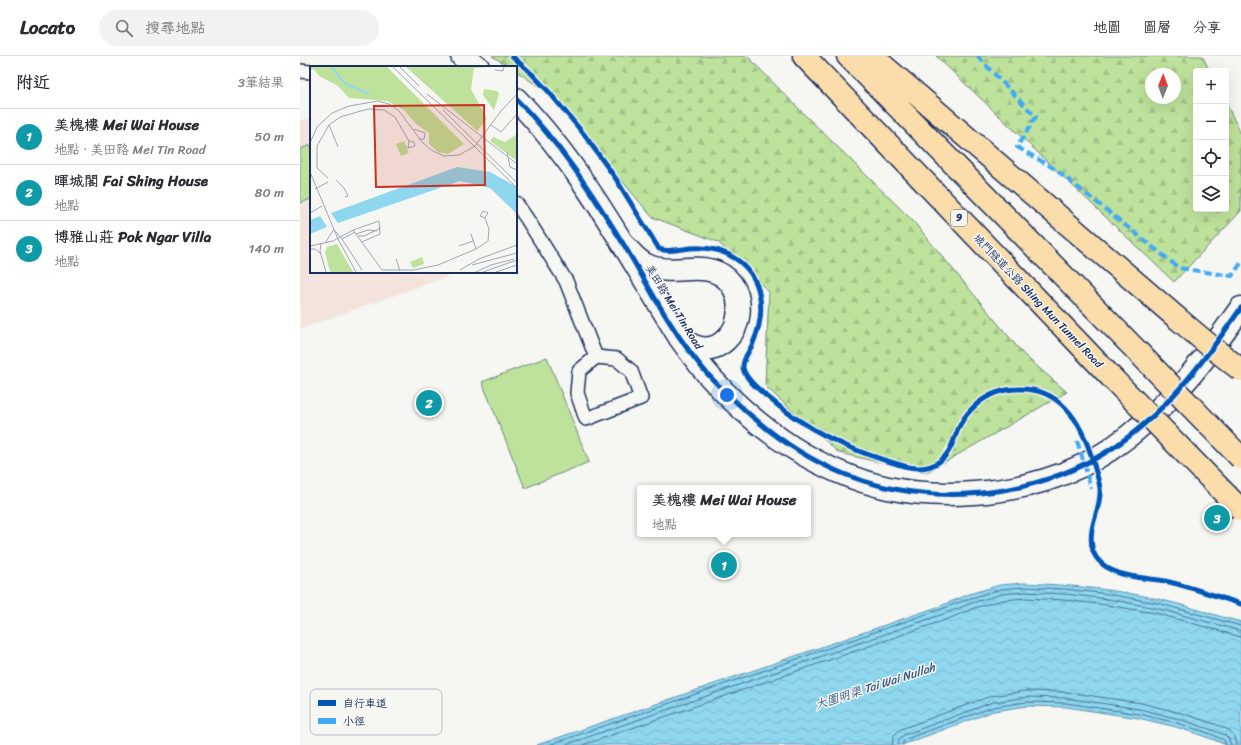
<!DOCTYPE html>
<html lang="zh-TW">
<head>
<meta charset="utf-8">
<style>
  body { margin:0; font-family:Sriracha,"LXGW WenKai TC",sans-serif; background:#f2f2f3; color:#2b2b33 }
  .controls { position:absolute; right:12px; top:12px; display:grid; overflow:hidden; border-radius:4px; box-shadow:0 4px 16px #0002 }
  .controls button { width:36px; height:36px; display:grid; place-items:center; padding:0; border:0; border-bottom:1px solid #e1e1e2; background:#fff; color:#2b2b33; font:20px sans-serif }
  .compass { position:absolute; left:845px; top:12px; width:36px; height:36px; border-radius:50%; background:#fff; box-shadow:0 4px 16px #0002; rotate:1deg }
  .you { position:absolute; left:427px; top:339px; width:14px; height:14px; margin:-10px; border:3px solid #fff; border-radius:50%; background:#1a73e8; box-shadow:0 0 0 6px #1a73e833 }
  .badge { display:grid; place-items:center; width:26px; height:26px; border-radius:50%; background:#d93025; color:#fff; font-size:13px; font-weight:700 }
  .pin { position:absolute; translate:-50% -50%; border:2px solid #fff; box-shadow:0 1px 4px #0006 }
  .popup { position:absolute; left:337px; top:429px; width:174px; height:52px; box-sizing:border-box; display:grid; place-content:center; border-radius:4px; background:#fff; filter:drop-shadow(0 1px 3px #0005); font-size:13px; white-space:nowrap; color:#7c7c81 }
  .popup b { font-size:15px; color:#2b2b33 }
  .popup::after { content:''; position:absolute; left:50%; top:100%; margin-left:-8px; border:8px solid transparent; border-top-color:#fff }
  .list { margin:0; padding:0; list-style:none }
  h2 { display:flex; justify-content:space-between; align-items:center; height:52px; margin:0; padding:0 16px; font-size:17px }
  h2 small { font-size:13px; font-weight:400; color:#7c7c81 }
  .list li { display:grid; grid-template-columns:26px 1fr auto; gap:12px; align-items:center; box-sizing:border-box; height:56px; padding:0 16px; border-top:1px solid #e1e1e2 }
  .list b { display:block; font-size:15px; white-space:nowrap }
  .list p { margin:0; font-size:13px; white-space:nowrap; color:#7c7c81 }
  .list em { font-size:13px; font-style:normal; color:#7c7c81 }
  .icon { flex:none; width:22px; height:22px; fill:none; stroke:currentColor; stroke-width:2; stroke-linecap:round; stroke-linejoin:round }
  .map { position:relative; flex:none; width:941px; height:689px; overflow:hidden }
  header { display:flex; align-items:center; gap:24px; box-sizing:border-box; height:56px; padding:0 20px; background:#fff; border-bottom:1px solid #e1e1e2 }
  header strong { font-size:19px }
  nav { display:flex; gap:22px; margin-inline-start:auto; font-size:14px }
  .search { width:280px; height:36px; background:#f2f2f3; display:flex; align-items:center; gap:10px; box-sizing:border-box; padding:0 14px; border-radius:22px; color:#7c7c81; font-size:15px }
  main { display:flex }
  aside { flex:1; background:#fff }
  .map>svg:first-child { display:block }
  .built { fill:#f4e3dc }
  .forest { fill:url(#forest-firs); stroke:#6c887c; fill-rule:evenodd }
  .garden { fill:#bee29b; stroke:#6c887c }
  .water { fill:url(#water-waves); stroke:#6094b5 }
  .lines { fill:none; stroke-linecap:round; stroke-linejoin:round }
  .shore { stroke:#497298; stroke-width:1 }
  .lane-casing { stroke:#1b2f5e; stroke-width:16 }
  .street-casing { stroke:#1b2f5e; stroke-width:25 }
  .secondary-casing { stroke:#1b2f5e; stroke-width:25 }
  .highway-casing { stroke:#1b2f5e; stroke-width:25 }
  .lane { stroke:#f6f6f2; stroke-width:13 }
  .street { stroke:#f6f6f2; stroke-width:22 }
  .secondary { stroke:#f6f6f2; stroke-width:22 }
  .highway { stroke:#fbddab; stroke-width:22 }
  .highway-bridge-casing { stroke:#1b2f5e; stroke-width:25; stroke-linecap:butt }
  .highway-bridge { stroke:#fbddab; stroke-width:22 }
  .quiet { stroke:#3fa9f5; stroke-width:4; stroke-dasharray:8 4; stroke-linecap:butt }
  .cycleway-casing { stroke:#f6f6f2; stroke-width:8 }
  .cycleway { stroke:#0057b8; stroke-width:5 }
  .labels { text-anchor:middle; dominant-baseline:central; stroke-width:3; stroke-linejoin:round; paint-order:stroke }
  .shield { fill:#f6f6f2; stroke:#5d6b8a; stroke-width:1 }
  .shield-label { font-size:10px; font-weight:bold; fill:#1b2f5e }
  .street-label { font-size:11px; fill:#1b2f5e; stroke:#f6f6f2 }
  .water-label { font-size:12px; font-style:italic; fill:#385982; stroke:#f6f6f2 }
  .inset-river { fill:none; stroke:#8ed7ef; stroke-width:2 }
  .inset-road { fill:none; stroke:#9ea6b7; stroke-width:1 }
  .view { fill:#c8321e; fill-opacity:0.15; stroke:#c8321e; stroke-width:2 }
  .inset-edge { fill:none; stroke:#1b2f5e; stroke-width:2 }
  .key { fill:#f6f6f2; stroke:#b4bac6; stroke-width:1 }
  .key-label { font-size:11px; fill:#1b2f5e }
</style>
</head>
<body>
<header>
<strong>Locato</strong>
<div class="search"><svg class="icon" aria-label="search" viewBox="0 0 24 24"><circle cx="10" cy="10" r="6"/><path d="M15 15l6 6"/></svg>搜尋地點</div>
<nav><a>地圖</a><a>圖層</a><a>分享</a></nav>
</header>
<main>
<aside>
<h2>附近<small>3筆結果</small></h2>
<ul class="list">
<li><span class="badge" style="background:#0f9aa8">1</span><div><b>美槐樓 Mei Wai House</b><p>地點 · 美田路 Mei Tin Road</p></div><em>50 m</em></li>
<li><span class="badge" style="background:#0f9aa8">2</span><div><b>暉城閣 Fai Shing House</b><p>地點</p></div><em>80 m</em></li>
<li><span class="badge" style="background:#0f9aa8">3</span><div><b>博雅山莊 Pok Ngar Villa</b><p>地點</p></div><em>140 m</em></li>
</ul>
</aside>
<div class="map">
<svg width="941" height="689" viewBox="0 0 941 689">
  <defs>
    <pattern id="forest-firs" width="22" height="20" patternUnits="userSpaceOnUse"><rect width="22" height="20" fill="#bee29b"/><path d="M5 1l3.5 6h-7zM16 11l3.5 6h-7z" fill="#a3c288"/></pattern>
    <pattern id="water-waves" width="16" height="10" patternUnits="userSpaceOnUse"><rect width="16" height="10" fill="#8ed7ef"/><path d="M0 5q4-4 8 0t8 0" fill="none" stroke="#7ab9cf"/></pattern>
  </defs>
  <rect width="100%" height="100%" fill="#f6f6f2"/>
  <filter id="ink" filterUnits="userSpaceOnUse"><feTurbulence type="fractalNoise" baseFrequency=".025" numOctaves="2"/><feDisplacementMap in="SourceGraphic" scale="8" xChannelSelector="R" yChannelSelector="G"/><feConvolveMatrix kernelMatrix="1 2 1 2 8 2 1 2 1" color-interpolation-filters="sRGB"/></filter>
  <g filter="url(#ink)">
    <path class="built" d="M 11,63 L 11,216 L 160,216 L 0,273 L 0,64 Z"/>
    <path class="forest" d="M 192,0 L 447,0 L 505,59 L 613,165 L 724,299 L 767,336 L 626,417 L 539,397 L 465,330 L 469,236 L 418,186 L 352,161 L 251,39 L 216,15 L 216,11 L 209,11 Z
      M 636,0 L 902,0 L 910,15 L 896,15 L 896,153 L 926,153 L 926,47 L 941,78 L 941,155 L 874,226 ZM 851,18 L 875,18 L 875,42 L 851,42 Z"/>
    <path class="garden" d="M 11,89 L 11,143 L 0,147 L 0,93 Z
      M 247,301 L 289,406 L 225,432 L 182,326 Z"/>
    <path class="water" d="M 724,527 C 769,529 814,533 858,543 C 886,549 913,559 941,566 L 941,689 L 926,689 L 909,682 L 876,671 L 838,662 L 766,651 L 727,650 L 694,655 L 602,689 L 237,689 L 643,549 L 669,538 L 700,529 Z"/>
    <g class="lines">
      <path class="shore" d="M 249,689 L 644,552 L 671,542 L 701,533 L 724,531 L 765,533 L 808,538 L 857,547 L 941,570
        M 265,689 L 646,557 L 672,547 L 702,538 L 724,536 L 765,538 L 808,543 L 856,552 L 941,575
        M 283,689 L 648,563 L 674,552 L 703,544 L 725,542 L 764,544 L 807,549 L 855,557 L 941,581
        M 592,689 L 594,679 L 601,673 L 691,640 L 726,635 L 766,636 L 841,647 L 881,657 L 915,668 L 929,674 L 935,681 L 937,689
        M 598,689 L 599,683 L 604,679 L 693,646 L 727,641 L 766,642 L 840,653 L 879,663 L 912,674 L 925,679 L 929,683 L 931,689
        M 603,689 L 603,686 L 606,683 L 693,651 L 727,646 L 766,647 L 839,658 L 877,667 L 911,678 L 924,684 L 926,689"/>
      <g class="lane-casing">
        <path id="lane" d="M 0,15 L 11,16
          M 216,147 L 227,163 L 266,225 L 296,301
          M 296,301 L 317,303 L 331,315 L 341,342 L 286,363 L 277,337 L 279,315 Z"/>
      </g>
      <g class="street-casing">
        <path id="street" d="M 380,282 C 390,296 400,310 412,323 C 458,374 520,417 588,432 C 616,438 646,439 674,437 C 722,434 771,420 811,393 C 865,356 904,305 941,252"/>
      </g>
      <g class="secondary-casing">
        <path id="secondary" d="M 162,0 L 178,11
          M 216,43 C 284,113 329,200 380,282 C 397,295 415,298 430,279 C 438,270 440,256 438,244 C 437,237 433,229 427,223 C 405,203 377,220 351,211 C 339,207 331,197 323,188"/>
      </g>
      <g class="highway-casing">
        <path id="highway" d="M 504,0 L 813,323
          M 548,0 L 839,297
          M 572,0 L 877,262"/>
      </g>
      <use href="#lane" class="lane"/>
      <use href="#street" class="street"/>
      <use href="#secondary" class="secondary"/>
      <use href="#highway" class="highway"/>
      <g class="highway-bridge-casing">
        <path id="highway-bridge" d="M 877,262 L 909,289 L 941,314
          M 839,297 L 941,402
          M 813,323 L 941,454"/>
      </g>
      <use href="#highway-bridge" class="highway-bridge"/>
      <path class="quiet" d="M 677,0 L 736,61 L 717,91 L 755,113 L 879,212 L 932,220 L 941,207
        M 777,385 L 781,397 L 791,433"/>
      <g class="cycleway-casing">
        <path id="cycleway" d="M 212,0 L 232,18 L 249,36 L 283,77 L 316,123 L 359,193 C 367,196 375,194 383,193 C 402,190 420,192 436,203 C 464,222 466,258 453,287 C 450,295 442,303 443,312 C 445,322 457,332 464,338 C 507,375 550,395 604,410 C 616,413 630,413 640,405 C 652,396 654,381 660,369 C 664,361 670,354 677,348 C 689,338 703,333 718,333 C 764,331 784,372 794,409 C 796,417 799,424 800,432 C 802,454 786,471 793,495 C 796,504 803,509 811,514 C 828,522 847,522 865,525 C 891,531 916,540 941,548
          M 216,43 C 259,86 292,137 324,189 C 348,229 370,272 400,309 C 410,322 422,333 434,344 C 466,375 502,401 544,418 C 629,452 730,443 808,395 C 864,360 904,305 941,252"/>
      </g>
      <use href="#cycleway" class="cycleway"/>
    </g>
  </g>
  <g class="labels">
    <rect class="shield" x="651" y="154" width="16" height="16" rx="3"/>
    <g class="shield-label">
      <text x="659" y="162">9</text>
    </g>
    <g class="street-label">
      <text transform="translate(738 245) rotate(46)">城門隧道公路 Shing Mun Tunnel Road</text>
      <text transform="translate(374 251) rotate(58)">美田路 Mei Tin Road</text>
    </g>
    <g class="water-label">
      <text transform="translate(575 630) rotate(-18)">大圍明渠 Tai Wai Nullah</text>
    </g>
  </g>
  <g transform="translate(10 10)">
    <rect width="207" height="207" fill="#f6f6f2"/>
    <path d="M 27,178 L 43,206 L 21,206 L 19,202 L 15,186 L 17,181 Z" fill="#bee29b"/>
    <path d="M 0,1 L 77,1 L 154,78 L 138,88 L 128,86 L 119,78 L 119,67 L 106,58 L 94,44 L 77,35 L 39,32 L 28,20 L 9,10 L 4,3 L 0,4 ZM 96,1 L 180,1 L 164,2 L 161,23 L 177,53 L 167,65 ZM 174,23 L 187,25 L 189,28 L 184,44 L 173,29 ZM 207,68 L 207,95 L 180,75 L 183,71 L 195,76 Z" fill="#bee29b"/>
    <path d="M 94,75 L 99,87 L 91,90 L 86,78 ZM 112,191 L 114,198 L 103,202 L 100,196 Z" fill="#bee29b"/>
    <path d="M 147,101 L 180,106 L 207,121 L 207,148 L 180,122 L 150,115 L 28,157 L 21,147 ZM 10,150 L 17,161 L 0,168 L 0,154 Z" fill="#8ed7ef"/>
    <path class="inset-river" d="M 22,1 L 34,17 L 59,28"/>
    <path class="inset-road" d="M 83,1 L 207,122M 90,1 L 109,20M 185,4 L 193,5 L 194,1M 117,28 L 207,98M 133,44 L 207,117M 19,59 L 28,81M 181,59 L 191,66 L 207,48M 104,63 L 115,67 L 114,73 L 109,73M 0,77 L 7,61 L 22,47 L 39,40 L 68,35 L 79,38 L 89,45 L 112,76 L 121,84 L 134,90 L 149,89 L 165,80 L 191,45 L 207,28M 197,86 L 200,101 L 207,104M 0,106 L 28,173M 18,112 L 7,102 L 7,80 L 19,59 L 30,51 L 58,43 L 74,44 L 85,51 L 99,75 L 104,76 L 105,80 L 98,82 L 99,75M 26,114 L 34,122 L 38,130 L 35,131M 5,123 L 18,116M 0,147 L 12,140M 43,164 L 72,204 L 104,204 L 128,199 L 166,183 L 178,175 L 179,163 L 175,152 L 170,150 L 173,145 L 178,147 L 175,152M 25,165 L 32,173 L 45,166M 46,168 L 58,164 L 67,165M 161,168 L 166,183M 48,170 L 54,170 L 71,162M 28,173 L 46,206M 32,173 L 52,204M 15,177 L 24,163M 11,178 L 10,185 L 16,206M 0,180 L 23,175 L 43,164 L 69,155 L 70,168 L 52,176M 149,180 L 163,175M 0,183 L 5,183 L 11,188M 86,193 L 90,205M 162,199 L 207,187M 150,204 L 169,193 L 207,179M 166,206 L 181,199 L 204,193M 173,206 L 207,194M 186,206 L 207,199"/>
    <path class="view" d="M 174,39 L 175,119 L 66,121 L 64,40 Z"/>
    <rect width="207" height="207" class="inset-edge"/>
  </g>
  <rect x="10" y="633" width="132" height="46" rx="6" class="key"/>
  <rect x="18" y="644" width="18" height="6" fill="#0057b8"/>
  <rect x="18" y="662" width="18" height="6" fill="#3fa9f5"/>
  <g class="key-label">
    <text x="43" y="651">自行車道</text>
    <text x="43" y="669">小徑</text>
  </g>
</svg>
<div class="controls">
<button>+</button>
<button>−</button>
<button><svg class="icon" aria-label="locate" viewBox="0 0 24 24"><circle cx="12" cy="12" r="6"/><path d="M12 2v4M12 18v4M2 12h4M18 12h4"/></svg></button>
<button><svg class="icon" aria-label="layers" viewBox="0 0 24 24"><path d="M12 4l9 5-9 5-9-5zM3 14l9 5 9-5"/></svg></button>
</div>
<svg class="compass" viewBox="-18 -18 36 36"><path d="M0-13l5 13h-10z" fill="#e53935"/><path d="M0 13l5-13h-10z" fill="#7c7c81"/></svg>
<div class="you"></div>
<div class="pin badge" style="left:424px;top:509px;background:#0f9aa8">1</div>
<div class="popup"><b>美槐樓 Mei Wai House</b>地點</div>
<div class="pin badge" style="left:129px;top:347px;background:#0f9aa8">2</div>
<div class="pin badge" style="left:917px;top:462px;background:#0f9aa8">3</div>
</div>
</main>
</body>
</html>
